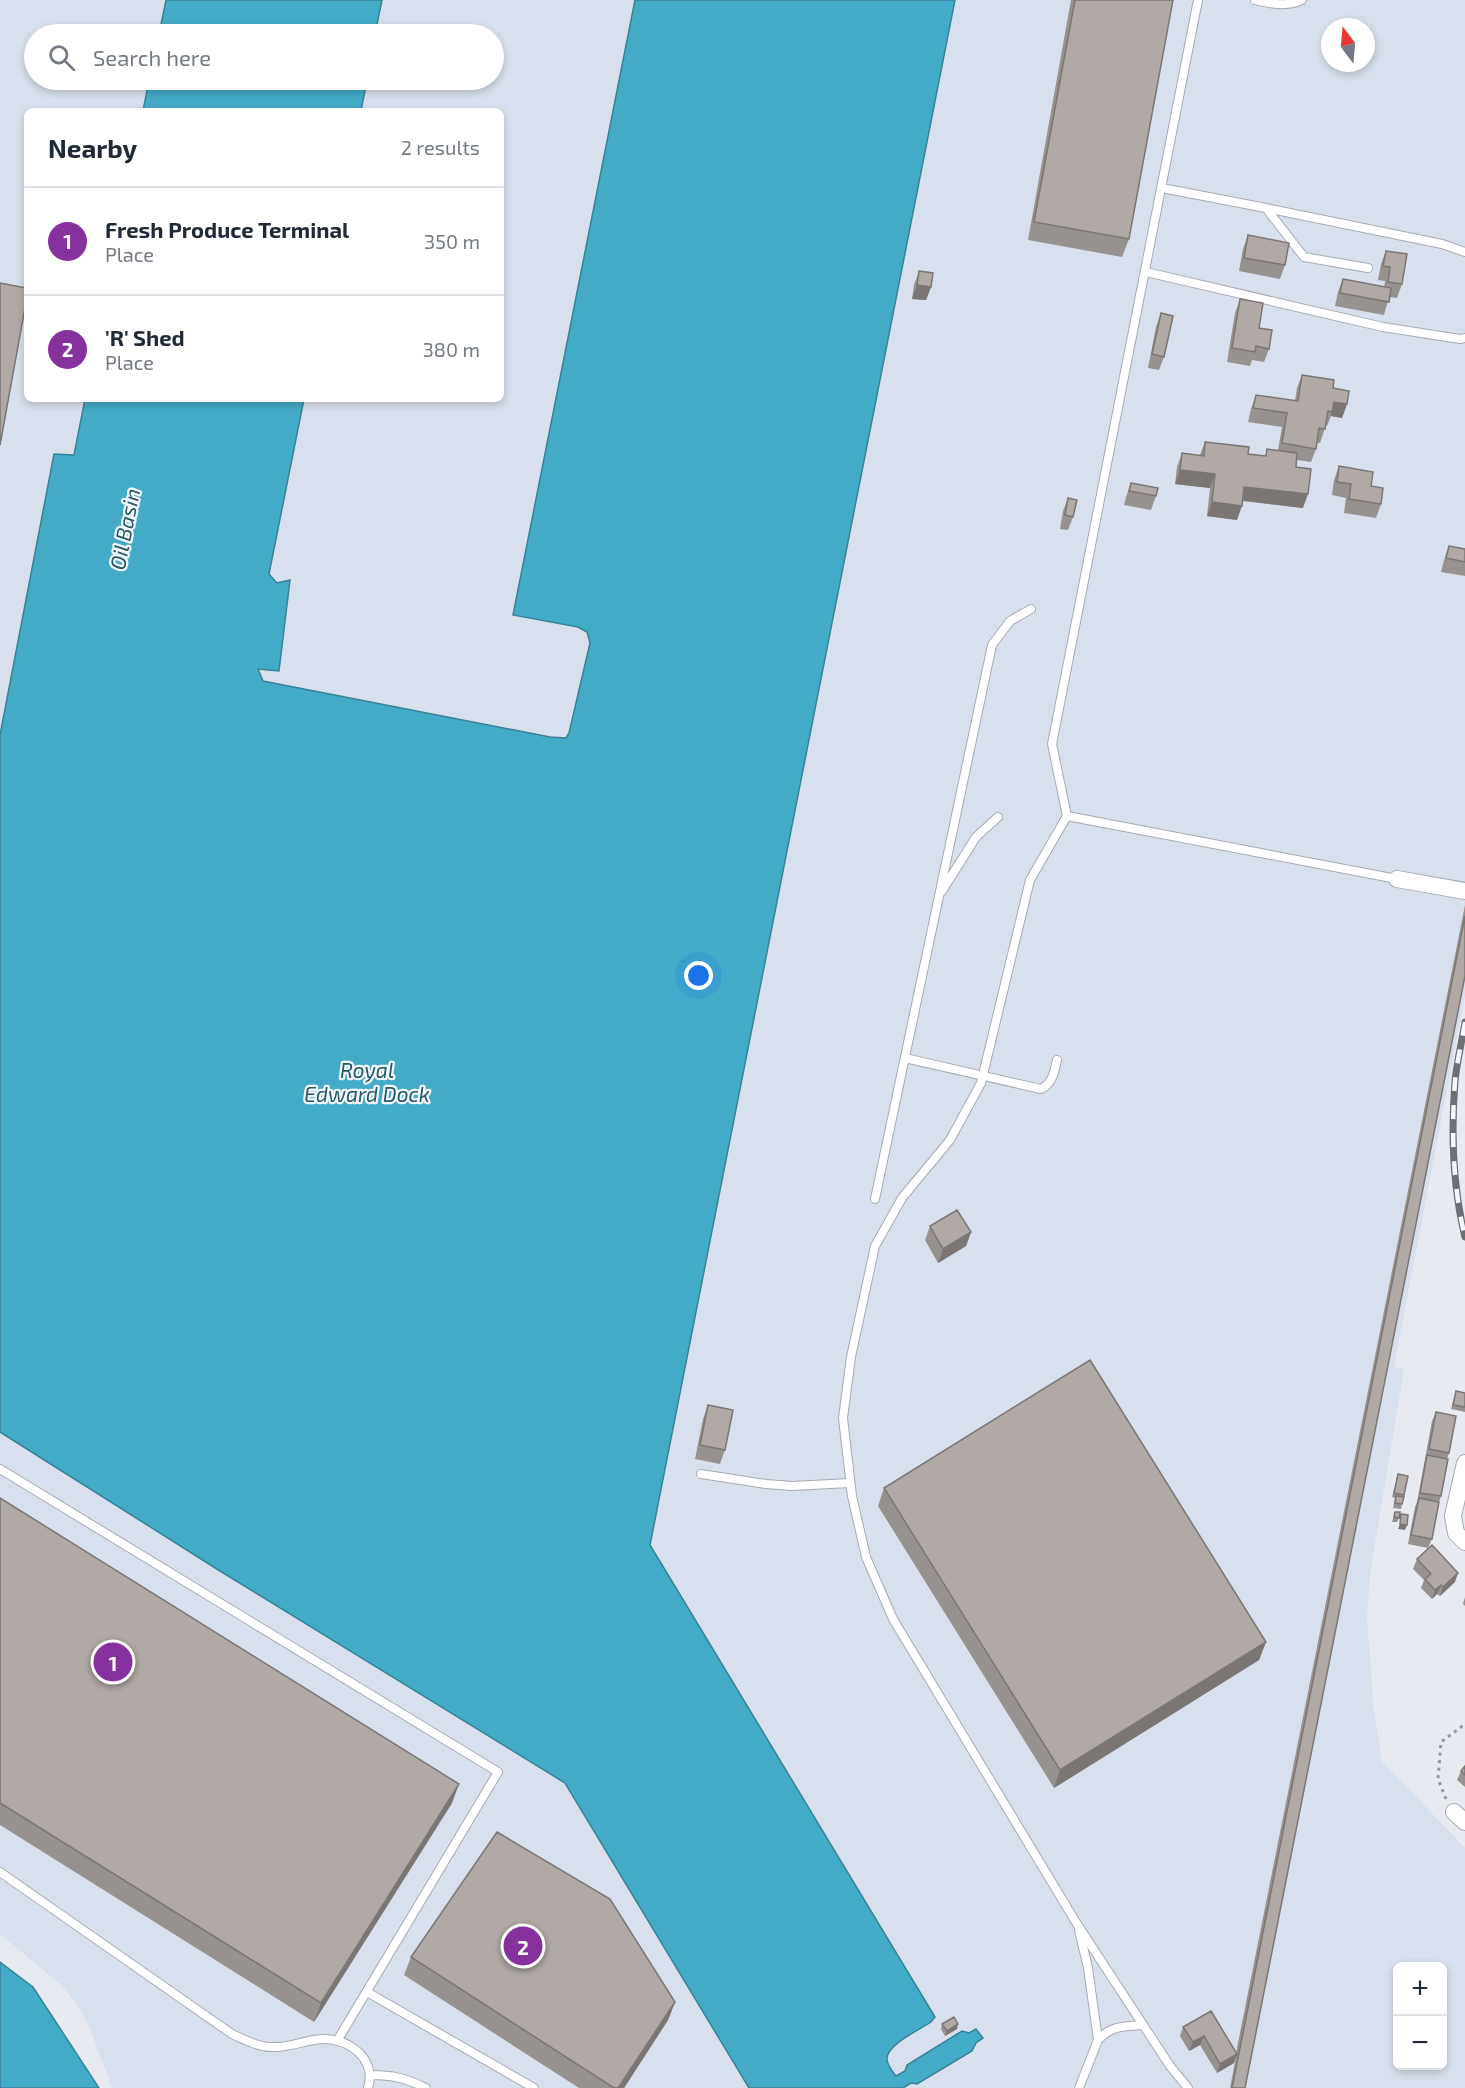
<!DOCTYPE html>
<html lang="en">
<head>
<meta charset="utf-8">
<style>
  body { margin:0; font-family:"Exo 2",sans-serif; background:#f2f2f3; color:#1f2937 }
  .controls { position:absolute; right:18px; bottom:18px; display:grid; overflow:hidden; border-radius:9px; box-shadow:0 3px 9px #0003 }
  .controls button { width:54px; height:54px; display:grid; place-items:center; padding:0; border:0; border-bottom:2px solid #e0e1e3; background:#fff; color:#1f2937; font:30px sans-serif }
  .compass { position:absolute; left:1321px; top:18px; width:54px; height:54px; border-radius:50%; background:#fff; box-shadow:0 3px 9px #0003; rotate:344deg }
  .you { position:absolute; left:699px; top:976px; width:21px; height:21px; margin:-15px; border:4px solid #fff; border-radius:50%; background:#1a73e8; box-shadow:0 0 0 9px #1a73e833 }
  .badge { display:grid; place-items:center; width:39px; height:39px; border-radius:50%; background:#87319f; color:#fff; font-size:20px; font-weight:700 }
  .pin { position:absolute; translate:-50% -50%; border:3px solid #fff; box-shadow:0 2px 6px #0006 }
  .list { margin:0; padding:0; list-style:none }
  h2 { display:flex; justify-content:space-between; align-items:center; height:78px; margin:0; padding:0 24px; font-size:26px }
  h2 small { font-size:20px; font-weight:400; color:#747a83 }
  .list li { display:grid; grid-template-columns:39px 1fr auto; gap:18px; align-items:center; box-sizing:border-box; height:108px; padding:0 24px; border-top:2px solid #e0e1e3 }
  .list b { display:block; font-size:22px; white-space:nowrap }
  .list p { margin:0; font-size:20px; white-space:nowrap; color:#747a83 }
  .list em { font-size:20px; font-style:normal; color:#747a83 }
  .icon { flex:none; width:33px; height:33px; fill:none; stroke:currentColor; stroke-width:2; stroke-linecap:round; stroke-linejoin:round }
  .map { position:relative; flex:none; width:1465px; height:2088px; overflow:hidden }
  .search { position:absolute; background:#fff; box-shadow:0 3px 9px #0003; left:24px; top:24px; width:480px; height:66px; display:flex; align-items:center; gap:15px; box-sizing:border-box; padding:0 21px; border-radius:33px; color:#747a83; font-size:22px }
  .panel { position:absolute; background:#fff; box-shadow:0 3px 9px #0003; left:24px; top:108px; width:480px; height:294px; border-radius:9px }
  .map>svg:first-child { display:block }
  .built { fill:#d8e0ed; fill-rule:evenodd }
  .water { fill:#43abc7; stroke:#388296; stroke-width:1.5 }
  .lines { fill:none; stroke-linecap:round; stroke-linejoin:round }
  .lane-casing { stroke:#a6aab0; stroke-width:10 }
  .street-casing { stroke:#a6aab0; stroke-width:18 }
  .path { stroke:#92959a; stroke-width:3; stroke-dasharray:3 4.5; stroke-linecap:butt }
  .lane { stroke:#fff; stroke-width:8 }
  .street { stroke:#fff; stroke-width:16 }
  .rail-casing { stroke:#6c6f73; stroke-width:7 }
  .rail { stroke:#f4f9ff; stroke-width:4.5; stroke-dasharray:14; stroke-linecap:butt }
  .wall { fill:#97918f }
  .shaded-wall { fill:#7b7674 }
  .building { fill:#b0a9a6; stroke:#7b7674; stroke-width:1.5 }
  .labels { text-anchor:middle; dominant-baseline:central; stroke-width:4.5; stroke-linejoin:round; paint-order:stroke }
  .water-label { font-size:21px; font-style:italic; fill:#215969; stroke:#f4f9ff }
</style>
</head>
<body>
<div class="map">
<svg width="1465" height="2088" viewBox="0 0 1465 2088">
  <rect width="100%" height="100%" fill="#e7ebf1"/>
  <path class="built" d="M 0,0 L 1465,0 L 1465,995 L 1394,1367 L 1404,1369 L 1370,1574 L 1367,1618 L 1374,1711 L 1382,1761 L 1465,1848 L 1465,2088 L 112,2088 L 89,2026 L 77,2004 L 60,1984 L 0,1934 ZM 1330,27 L 1366,27 L 1366,63 L 1330,63 ZM 34,34 L 494,34 L 494,80 L 34,80 ZM 27,111 L 501,111 L 501,399 L 27,399 ZM 1398,1966 L 1442,1966 L 1442,2066 L 1398,2066 Z"/>
  <path class="water" d="M 166,0 L 382,0 L 375,34 L 159,34 Z
    M 635,0 L 955,0 L 650,1545 L 935,2017 L 931,2022 C 919,2030 886,2045 887,2059 C 887,2065 892,2071 896,2076 L 905,2071 L 907,2065 L 962,2031 L 969,2033 L 976,2029 L 983,2038 L 976,2043 L 972,2051 L 917,2084 L 911,2083 L 903,2088 L 749,2088 L 565,1783 L 220,1571 L 0,1432 L 0,735 L 54,454 L 74,455 L 85,399 L 304,399 L 269,574 L 277,583 L 290,580 L 279,671 L 258,669 L 263,681 L 550,737 L 566,738 L 569,733 L 590,643 L 587,632 L 578,627 L 513,615 Z
    M 149,80 L 367,80 L 361,111 L 143,111 Z
    M 0,1962 L 33,1987 L 99,2088 L 0,2088 Z"/>
  <g class="lines">
    <g class="lane-casing">
      <path id="lane" d="M 1255,0 C 1271,4 1287,7 1302,0
        M 1162,188 L 1266,208 L 1304,257 L 1368,268
        M 1266,208 L 1442,244 L 1465,252
        M 1146,272 L 1383,327 L 1460,339 L 1465,338
        M 1067,816 L 1052,744 L 1198,0
        M 942,891 L 976,837 L 998,817
        M 905,1058 L 1041,1089 C 1053,1083 1054,1072 1057,1060
        M 875,1199 L 992,645 L 1010,621 L 1031,609
        M 0,1469 L 498,1772 L 337,2041
        M 701,1474 L 766,1484 L 792,1486 L 850,1483
        M 0,1872 L 232,2034 C 245,2040 258,2047 272,2047 C 289,2048 305,2040 322,2039 C 349,2038 377,2059 368,2088
        M 1079,1930 L 1088,1968 L 1098,2040 L 1079,2088
        M 367,1992 L 534,2088
        M 1098,2040 C 1111,2026 1124,2026 1142,2025
        M 371,2075 C 393,2075 405,2078 426,2088
        M 1188,2088 L 1170,2066 L 1077,1924 L 893,1619 L 866,1557 L 852,1496 L 843,1418 L 851,1357 L 875,1246 L 902,1198 L 950,1140 L 981,1083 L 1030,880 L 1067,816 L 1397,879"/>
    </g>
    <g class="street-casing">
      <path id="street" d="M 1397,879 L 1465,891
        M 1465,1463 L 1453,1516 L 1456,1533 L 1465,1542
        M 1454,1812 L 1465,1822"/>
    </g>
    <path class="path" d="M 1446,1799 L 1438,1779 L 1441,1742 L 1465,1724"/>
    <use href="#lane" class="lane"/>
    <use href="#street" class="street"/>
    <g class="rail-casing">
      <path id="rail" d="M 1465,1022 C 1462,1041 1457,1061 1455,1081 C 1451,1132 1453,1188 1465,1237"/>
    </g>
    <use href="#rail" class="rail"/>
  </g>
  <path class="wall" d="M 1071,0 L 1173,0 L 1129,239 L 1122,257 L 1028,240 Z
    M 1248,235 L 1285,265 L 1280,279 L 1239,271 L 1243,249 Z
    M 1386,251 L 1402,284 L 1397,298 L 1389,297 L 1384,315 L 1335,306 L 1338,292 L 1343,279 L 1384,287 L 1385,281 L 1378,280 L 1381,264 Z
    M 919,271 L 931,287 L 926,300 L 912,299 L 914,285 Z
    M 1240,299 L 1259,328 L 1269,349 L 1264,362 L 1252,360 L 1250,366 L 1227,362 L 1235,313 Z
    M 1161,313 L 1164,357 L 1159,370 L 1148,368 L 1156,327 Z
    M 1302,375 L 1333,388 L 1347,404 L 1342,418 L 1331,416 L 1327,426 L 1326,425 L 1320,443 L 1317,443 L 1316,449 L 1311,462 L 1297,460 L 1296,467 L 1303,508 L 1242,501 L 1237,520 L 1207,516 L 1210,488 L 1175,484 L 1177,467 L 1182,453 L 1200,455 L 1205,442 L 1248,454 L 1265,456 L 1267,449 L 1278,450 L 1282,427 L 1248,422 L 1251,409 L 1256,395 L 1295,401 L 1297,388 Z
    M 1339,466 L 1381,504 L 1376,518 L 1344,513 L 1346,498 L 1332,495 L 1334,480 Z
    M 1131,483 L 1156,496 L 1151,510 L 1124,505 L 1126,497 Z
    M 1068,498 L 1073,517 L 1068,530 L 1060,529 L 1063,511 Z
    M 1449,546 L 1465,549 L 1465,576 L 1441,572 L 1444,560 Z
    M 1465,905 L 1465,976 L 1245,2088 L 1230,2088 L 1236,2057 L 1234,2063 L 1217,2073 L 1200,2045 L 1189,2051 L 1180,2036 L 1183,2027 L 1211,2011 L 1236,2053 Z
    M 930,1226 L 971,1232 L 966,1246 L 938,1263 L 925,1240 Z
    M 1456,1391 L 1465,1393 L 1465,1412 L 1451,1409 Z
    M 708,1405 L 725,1450 L 720,1464 L 695,1459 L 703,1419 Z
    M 1436,1412 L 1449,1453 L 1447,1459 L 1441,1496 L 1439,1502 L 1432,1539 L 1428,1548 L 1408,1544 L 1415,1507 L 1417,1502 L 1432,1421 Z
    M 1398,1474 L 1408,1476 L 1401,1509 L 1393,1508 L 1395,1498 L 1392,1497 Z
    M 884,1488 L 1266,1642 L 1259,1660 L 1054,1788 L 878,1506 Z
    M 0,1498 L 452,1803 L 314,2022 L 0,1825 Z
    M 1395,1512 L 1399,1518 L 1397,1522 L 1392,1522 Z
    M 1417,1559 L 1455,1582 L 1440,1596 L 1437,1594 L 1432,1599 L 1421,1588 L 1424,1580 L 1413,1569 Z
    M 1465,1597 L 1465,1606 L 1463,1604 Z
    M 1465,1766 L 1465,1787 L 1457,1780 L 1461,1771 Z
    M 411,1957 L 675,2002 L 668,2020 L 624,2088 L 579,2088 L 404,1975 Z
    M 942,2024 L 957,2029 L 945,2036 L 941,2029 Z"/>
  <path class="shaded-wall" d="M 917,285 L 931,287 L 926,300 L 912,299 Z
    M 1334,402 L 1347,404 L 1342,418 L 1331,416 Z
    M 1180,470 L 1215,474 L 1210,488 L 1175,484 Z
    M 1244,487 L 1308,494 L 1303,508 L 1239,500 Z
    M 1212,502 L 1242,506 L 1237,520 L 1207,516 Z
    M 971,1232 L 966,1246 L 938,1263 L 943,1249 Z
    M 1400,1524 L 1407,1525 L 1405,1530 L 1398,1529 Z
    M 1458,1573 L 1455,1582 L 1440,1596 L 1443,1587 Z
    M 1441,1585 L 1437,1594 L 1432,1599 L 1435,1590 Z
    M 1266,1642 L 1259,1660 L 1054,1788 L 1060,1770 Z
    M 459,1784 L 452,1803 L 314,2022 L 321,2003 Z
    M 675,2002 L 668,2020 L 624,2088 L 618,2088 Z
    M 958,2024 L 957,2029 L 945,2036 L 947,2031 Z
    M 1204,2036 L 1200,2045 L 1189,2051 L 1193,2042 Z
    M 1237,2054 L 1234,2063 L 1217,2073 L 1220,2064 Z"/>
  <path class="building" d="M 1075,0 L 1173,0 L 1129,239 L 1034,222 Z
    M 1248,235 L 1289,243 L 1285,265 L 1244,258 Z
    M 1386,251 L 1407,254 L 1402,284 L 1388,282 L 1390,267 L 1383,266 Z
    M 919,271 L 933,273 L 931,287 L 917,285 Z
    M 1343,279 L 1391,288 L 1389,302 L 1340,293 Z
    M 0,283 L 27,288 L 27,297 L 0,445 Z
    M 1240,299 L 1263,303 L 1259,328 L 1272,330 L 1269,349 L 1256,346 L 1255,352 L 1232,348 Z
    M 1161,313 L 1173,316 L 1164,357 L 1152,354 Z
    M 1302,375 L 1334,380 L 1333,388 L 1349,391 L 1347,404 L 1334,402 L 1332,412 L 1328,411 L 1325,429 L 1319,428 L 1316,449 L 1282,443 L 1287,413 L 1253,408 L 1256,395 L 1298,401 Z
    M 1205,442 L 1249,447 L 1248,454 L 1266,456 L 1267,449 L 1297,453 L 1296,467 L 1311,469 L 1308,494 L 1244,487 L 1242,506 L 1212,502 L 1215,474 L 1180,470 L 1182,453 L 1204,456 Z
    M 1339,466 L 1373,472 L 1371,486 L 1383,488 L 1381,504 L 1349,499 L 1351,484 L 1337,482 Z
    M 1131,483 L 1158,488 L 1156,496 L 1129,491 Z
    M 1068,498 L 1077,500 L 1073,517 L 1065,515 Z
    M 1449,546 L 1465,549 L 1465,562 L 1446,558 Z
    M 1465,916 L 1465,976 L 1245,2088 L 1232,2088 Z
    M 957,1210 L 971,1232 L 943,1249 L 930,1226 Z
    M 1090,1360 L 1266,1642 L 1060,1770 L 884,1488 Z
    M 1456,1391 L 1465,1393 L 1465,1407 L 1453,1405 Z
    M 708,1405 L 733,1410 L 725,1450 L 700,1445 Z
    M 1436,1412 L 1456,1416 L 1449,1453 L 1429,1449 Z
    M 1427,1455 L 1448,1459 L 1441,1496 L 1420,1493 Z
    M 1398,1474 L 1408,1476 L 1404,1495 L 1394,1493 Z
    M 1396,1496 L 1404,1497 L 1402,1504 L 1395,1503 Z
    M 0,1498 L 459,1784 L 321,2003 L 0,1803 Z
    M 1419,1498 L 1439,1502 L 1432,1539 L 1411,1535 Z
    M 1395,1512 L 1400,1512 L 1399,1518 L 1394,1517 Z
    M 1401,1514 L 1408,1515 L 1407,1525 L 1400,1524 Z
    M 1432,1545 L 1458,1573 L 1443,1587 L 1441,1585 L 1435,1590 L 1425,1579 L 1431,1574 L 1417,1559 Z
    M 1465,1766 L 1465,1775 L 1461,1771 Z
    M 497,1832 L 610,1899 L 675,2002 L 618,2088 L 614,2088 L 411,1957 Z
    M 1211,2011 L 1237,2054 L 1220,2064 L 1204,2036 L 1193,2042 L 1183,2027 Z
    M 954,2017 L 958,2024 L 947,2031 L 942,2024 Z"/>
  <g class="labels">
    <g class="water-label">
      <text transform="translate(124 529) rotate(-79)">Oil Basin</text>
      <text x="367" y="1069">Royal<tspan x="367" dy="24">Edward Dock</tspan></text>
    </g>
  </g>
</svg>
<div class="controls">
<button>+</button>
<button>−</button>
</div>
<svg class="compass" viewBox="-18 -18 36 36"><path d="M0-13l5 13h-10z" fill="#e53935"/><path d="M0 13l5-13h-10z" fill="#747a83"/></svg>
<div class="you"></div>
<div class="pin badge" style="left:113px;top:1662px">1</div>
<div class="pin badge" style="left:523px;top:1946px">2</div>
<div class="search"><svg class="icon" aria-label="search" viewBox="0 0 24 24"><circle cx="10" cy="10" r="6"/><path d="M15 15l6 6"/></svg>Search here</div>
<section class="panel">
<h2>Nearby<small>2 results</small></h2>
<ul class="list">
<li><span class="badge">1</span><div><b>Fresh Produce Terminal</b><p>Place</p></div><em>350 m</em></li>
<li><span class="badge">2</span><div><b>'R' Shed</b><p>Place</p></div><em>380 m</em></li>
</ul>
</section>
</div>
</body>
</html>
